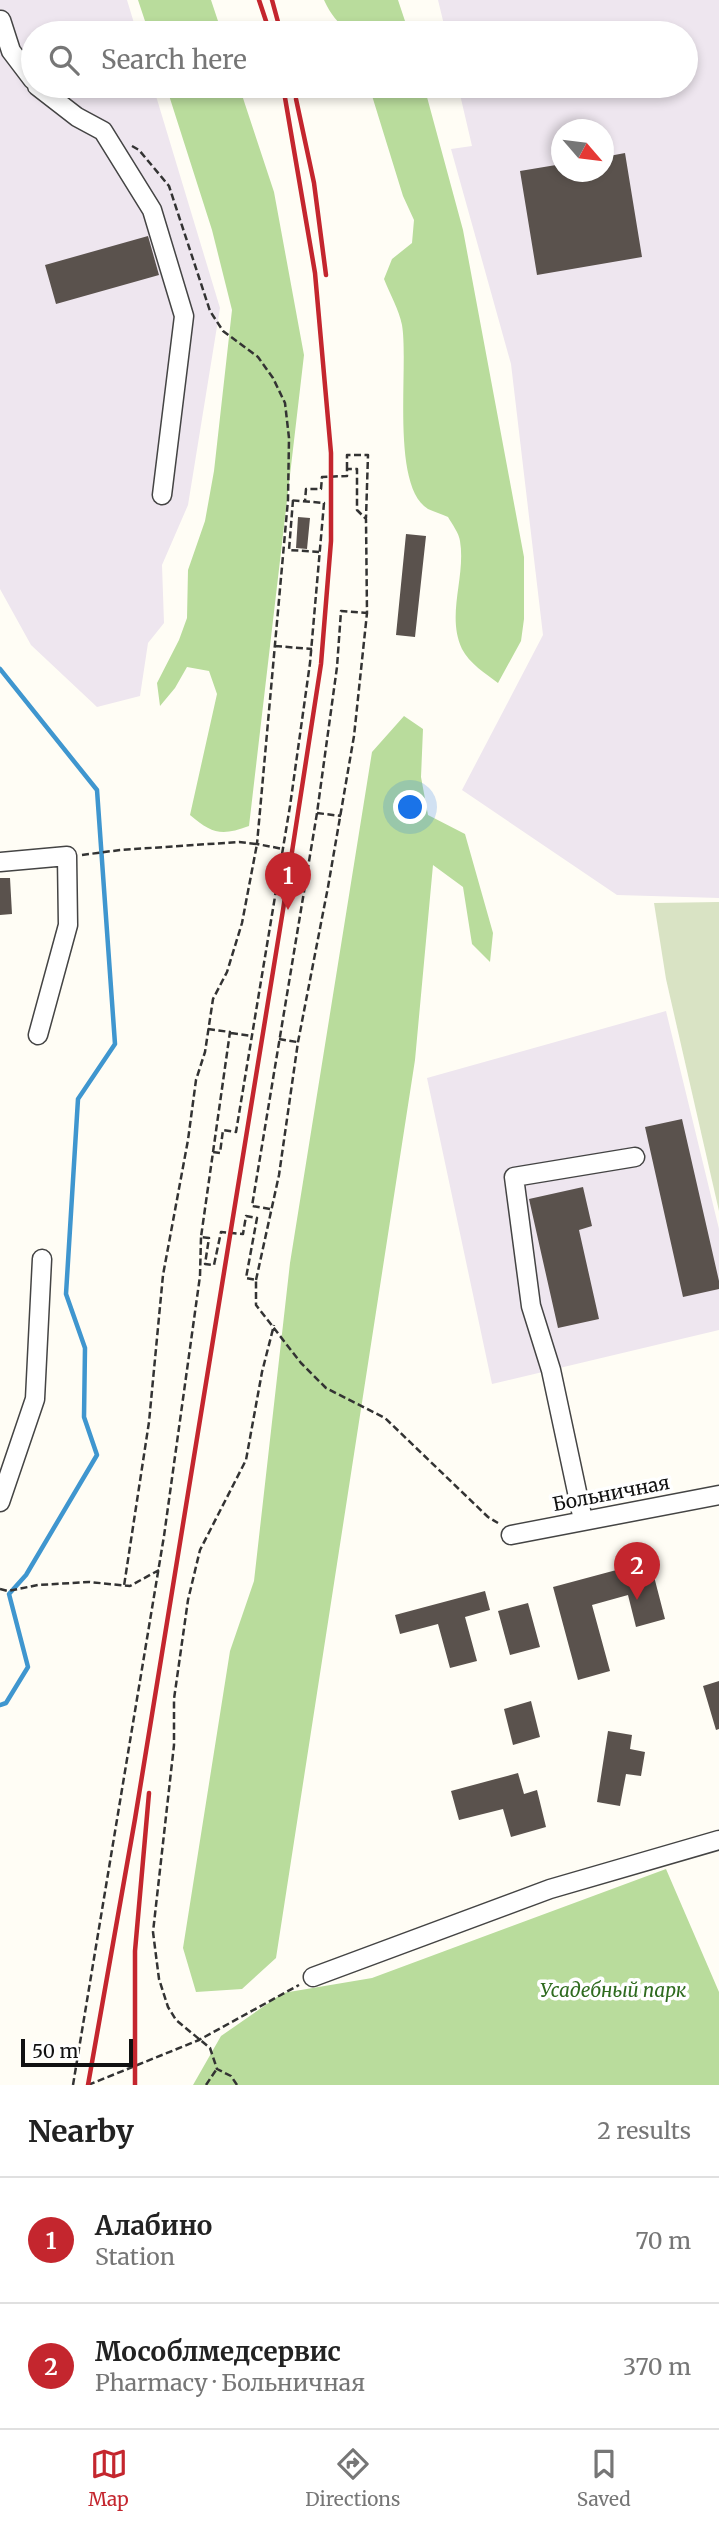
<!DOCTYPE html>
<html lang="en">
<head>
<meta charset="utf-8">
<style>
  body { margin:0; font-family:Merriweather,serif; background:#f6f6f6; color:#222 }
  .compass { position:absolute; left:551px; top:119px; width:63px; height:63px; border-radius:50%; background:#fff; box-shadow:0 4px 10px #0003; rotate:118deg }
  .scale { position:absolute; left:21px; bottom:18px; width:112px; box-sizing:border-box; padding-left:7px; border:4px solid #111; border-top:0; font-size:19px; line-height:24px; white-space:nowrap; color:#111; -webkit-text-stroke:5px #fff; paint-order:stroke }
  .you { position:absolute; left:411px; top:808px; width:24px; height:24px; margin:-18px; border:5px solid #fff; border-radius:50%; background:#1a73e8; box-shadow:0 0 0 10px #1a73e833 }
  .badge { display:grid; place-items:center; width:46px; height:46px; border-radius:50%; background:#c4262e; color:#fff; font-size:23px; font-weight:700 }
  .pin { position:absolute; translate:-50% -58px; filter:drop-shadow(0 2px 4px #0008) }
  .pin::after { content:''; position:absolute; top:37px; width:24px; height:21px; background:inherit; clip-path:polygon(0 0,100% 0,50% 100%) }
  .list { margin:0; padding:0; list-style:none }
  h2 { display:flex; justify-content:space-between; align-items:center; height:91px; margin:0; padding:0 28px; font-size:30px }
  h2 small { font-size:23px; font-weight:400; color:#767676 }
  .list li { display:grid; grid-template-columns:46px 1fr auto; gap:21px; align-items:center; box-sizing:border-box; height:126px; padding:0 28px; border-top:2px solid #e0e0e0 }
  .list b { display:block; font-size:26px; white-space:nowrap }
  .list p { margin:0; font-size:23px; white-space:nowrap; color:#767676 }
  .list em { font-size:23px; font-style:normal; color:#767676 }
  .icon { flex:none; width:38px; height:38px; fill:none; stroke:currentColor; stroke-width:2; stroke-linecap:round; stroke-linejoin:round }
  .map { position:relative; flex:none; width:719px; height:2085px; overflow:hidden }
  .search { position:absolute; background:#fff; box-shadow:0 4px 10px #0003; left:21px; right:21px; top:21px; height:77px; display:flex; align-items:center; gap:18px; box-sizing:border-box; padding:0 24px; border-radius:38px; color:#767676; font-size:26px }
  .sheet { height:343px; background:#fff }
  nav { display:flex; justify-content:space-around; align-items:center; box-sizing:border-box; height:98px; border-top:2px solid #e0e0e0; background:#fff; font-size:19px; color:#767676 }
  nav a { display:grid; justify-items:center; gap:4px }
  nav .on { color:#c4262e }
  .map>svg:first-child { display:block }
  .industrial { fill:#eee6ef; fill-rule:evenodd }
  .forest { fill:#b9dc9c }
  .cemetery { fill:#d9e3c4 }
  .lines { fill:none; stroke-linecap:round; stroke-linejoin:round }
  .stream { stroke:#3f96cf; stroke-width:4.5 }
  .building { fill:#5a524d }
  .minor-casing { stroke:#444; stroke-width:21 }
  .path { stroke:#333; stroke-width:2.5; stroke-dasharray:7 3.5; stroke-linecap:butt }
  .minor { stroke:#fff; stroke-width:18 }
  .rail { stroke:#c4262e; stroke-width:4.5 }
  .labels { text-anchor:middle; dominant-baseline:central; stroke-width:7; stroke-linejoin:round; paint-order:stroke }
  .street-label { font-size:19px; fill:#111; stroke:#fff }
  .park-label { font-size:19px; font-style:italic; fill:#2f6b1f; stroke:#fff }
</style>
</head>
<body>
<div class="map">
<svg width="719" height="2085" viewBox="0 0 719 2085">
  <rect width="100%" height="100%" fill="#fffdf5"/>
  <path class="industrial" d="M 0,0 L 127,0 L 137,33 L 33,33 L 33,86 L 153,86 L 220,308 L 188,505 L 162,565 L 164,623 L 148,643 L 140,696 L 97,707 L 31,645 L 0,589 Z
    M 438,0 L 719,0 L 719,898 L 617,895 L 462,790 L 543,635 L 511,364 L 451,149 L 472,146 L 458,86 L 686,86 L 686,33 L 446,33 ZM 562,130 L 604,130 L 604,172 L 562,172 Z
    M 666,1011 L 719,1229 L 719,1330 L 492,1384 L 427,1078 Z"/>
  <path class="forest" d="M 138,0 L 211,0 L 222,33 L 149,33 Z
    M 324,0 L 398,0 L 409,33 C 367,33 344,43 324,0 Z
    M 166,86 L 239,86 L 274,192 L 304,355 L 249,826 C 222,836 212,834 190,815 L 217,694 L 209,671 L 187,667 L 175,688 L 160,706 L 157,683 L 179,640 L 187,618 L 188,570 L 205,521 L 214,471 L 232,310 L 212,230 Z
    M 369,86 L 424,86 L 463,230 L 524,557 L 524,619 L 521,641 L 498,683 C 486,674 469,663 462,649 C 446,615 466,577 460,541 C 459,533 452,524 448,517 C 442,514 434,512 428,509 C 390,486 409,366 402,325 C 399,310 390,294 384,279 L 392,259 L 412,243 L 414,220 L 403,196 Z
    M 404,716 L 423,729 L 421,777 L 428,815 L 465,834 L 493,933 L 490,962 L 472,944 L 463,887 L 433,865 L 415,1060 L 276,1958 L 242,1989 L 196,1992 L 183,1948 L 230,1651 L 254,1581 L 290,1263 L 372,752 Z
    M 666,1869 L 719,1992 L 719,2085 L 193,2085 L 221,2036 L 283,1993 L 372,1978 Z"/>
  <path class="cemetery" d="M 719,902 L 719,1211 L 666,979 L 654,903 Z"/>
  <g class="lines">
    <path class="stream" d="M 0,669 L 97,790 L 115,1044 L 78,1099 L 66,1294 L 85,1348 L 84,1417 L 97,1455 L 26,1575 L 9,1594 L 28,1667 L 6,1703 L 0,1705"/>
  </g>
  <path class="building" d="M 625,153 L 642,257 L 537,275 L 520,171 L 562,164 L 562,172 L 604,172 L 604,157 Z
    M 148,236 L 159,275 L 56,304 L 45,265 Z
    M 298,517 L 310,518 L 307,549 L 296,548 Z
    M 406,534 L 426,536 L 415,637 L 396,635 Z
    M 0,878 L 10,878 L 12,914 L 0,915 Z
    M 682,1119 L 719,1281 L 719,1289 L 683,1297 L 645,1127 Z
    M 583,1187 L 592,1226 L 579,1230 L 599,1319 L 558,1328 L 529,1199 Z
    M 650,1561 L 665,1619 L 636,1627 L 628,1595 L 592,1605 L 610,1671 L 578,1680 L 553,1587 Z
    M 485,1591 L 490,1610 L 465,1617 L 477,1661 L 450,1668 L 438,1624 L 400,1634 L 395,1615 Z
    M 528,1603 L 540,1647 L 510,1655 L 498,1611 Z
    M 719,1681 L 719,1729 L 716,1730 L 703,1686 Z
    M 531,1701 L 540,1737 L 513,1745 L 504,1709 Z
    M 608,1731 L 632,1735 L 630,1749 L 645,1752 L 641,1776 L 626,1774 L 620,1806 L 597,1802 Z
    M 518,1773 L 524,1794 L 537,1790 L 546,1827 L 511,1837 L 503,1809 L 459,1820 L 451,1791 Z"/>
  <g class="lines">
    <g class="minor-casing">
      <path id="minor" d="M 1,20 L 11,51 L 33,80
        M 37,86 L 77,117 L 103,131 L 152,210 L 184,316 L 162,495
        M 0,862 L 67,856 L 68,925 L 38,1035
        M 0,1502 L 35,1399 L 42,1259
        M 583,1520 L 551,1370 L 531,1306 L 514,1177 L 635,1157
        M 511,1535 L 719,1495
        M 313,1977 L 550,1889 L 719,1840"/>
    </g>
    <path class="path" d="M 132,146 L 139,150 L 169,186 L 210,311 L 223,331 L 258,357 L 273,378 L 285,403 L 289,438 L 288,500 L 257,844 L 283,849
      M 347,469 L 347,455 L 368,455 L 366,518
      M 293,500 L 289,550 L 319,552
      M 275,646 L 312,649
      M 317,813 L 341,816
      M 82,855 L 120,850 L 239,842 L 257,844 L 242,923 L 227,972 L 213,999 L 205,1052 L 196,1080 L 188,1140 L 163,1275 L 149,1422 L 124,1586
      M 208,1029 L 230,1032 L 201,1237 L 209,1238 L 205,1264 L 214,1265 L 221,1232 L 243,1234 L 246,1216 L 257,1218 L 246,1278 L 256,1280 L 256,1305 L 301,1363 L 326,1388 L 385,1418 L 488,1517 L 498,1523
      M 231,1033 L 252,1036
      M 279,1039 L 297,1042
      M 213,1152 L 220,1153 L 223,1130 L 236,1132 L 290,806 L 310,663 L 324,503 L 288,500
      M 270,1209 L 252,1206 L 317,813 L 337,667 L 341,611 L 367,613
      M 256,1280 L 279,1175 L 298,1042 L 328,887 L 354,736 L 367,613 L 366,519 L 357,510 L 357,469 L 347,469 L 347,476 L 322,477 L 321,489 L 306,489 L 305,501
      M 0,1589 L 8,1591 L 38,1585 L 89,1582 L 130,1586 L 159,1570
      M 73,2085 L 164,1536 L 200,1276 L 201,1237
      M 88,2085 L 199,2040 L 299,1985
      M 206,2085 L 216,2070
      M 237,2085 L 231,2076 L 217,2069 L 210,2048 L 176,2020 L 168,2007 L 159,1979 L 153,1932 L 174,1745 L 174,1699 L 188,1600 L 200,1550 L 246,1460 L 262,1372 L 274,1325"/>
    <use href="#minor" class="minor"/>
    <path class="rail" d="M 259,0 L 270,33
      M 272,0 L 281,33
      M 296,99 L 314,183 L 326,275
      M 88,2085 L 135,1819 L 283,910 L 321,664 L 331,541 L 331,453 L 315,273 L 283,86
      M 135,2085 L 135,1951 L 149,1793"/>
  </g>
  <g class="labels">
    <g class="street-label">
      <text transform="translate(611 1493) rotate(-11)">Больничная</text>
    </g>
    <g class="park-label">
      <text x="613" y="1990">Усадебный парк</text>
    </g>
  </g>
</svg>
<svg class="compass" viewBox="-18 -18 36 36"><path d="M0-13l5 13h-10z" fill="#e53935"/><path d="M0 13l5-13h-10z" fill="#767676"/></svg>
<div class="scale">50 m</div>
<div class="you"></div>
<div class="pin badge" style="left:288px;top:910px">1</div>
<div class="pin badge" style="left:637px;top:1600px">2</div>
<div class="search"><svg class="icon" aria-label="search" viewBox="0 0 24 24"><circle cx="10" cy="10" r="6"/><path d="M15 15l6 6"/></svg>Search here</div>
</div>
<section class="sheet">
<h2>Nearby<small>2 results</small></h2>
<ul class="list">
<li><span class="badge">1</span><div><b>Алабино</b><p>Station</p></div><em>70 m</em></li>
<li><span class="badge">2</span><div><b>Мособлмедсервис</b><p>Pharmacy · Больничная</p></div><em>370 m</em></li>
</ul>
</section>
<nav>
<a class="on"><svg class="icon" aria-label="map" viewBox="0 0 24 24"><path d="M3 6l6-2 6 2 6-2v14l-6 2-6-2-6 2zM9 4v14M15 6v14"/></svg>Map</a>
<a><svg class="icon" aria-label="directions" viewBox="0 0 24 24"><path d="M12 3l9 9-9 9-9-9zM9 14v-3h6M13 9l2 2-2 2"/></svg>Directions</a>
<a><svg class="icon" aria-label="saved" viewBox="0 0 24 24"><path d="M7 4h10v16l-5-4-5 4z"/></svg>Saved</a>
</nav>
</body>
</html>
